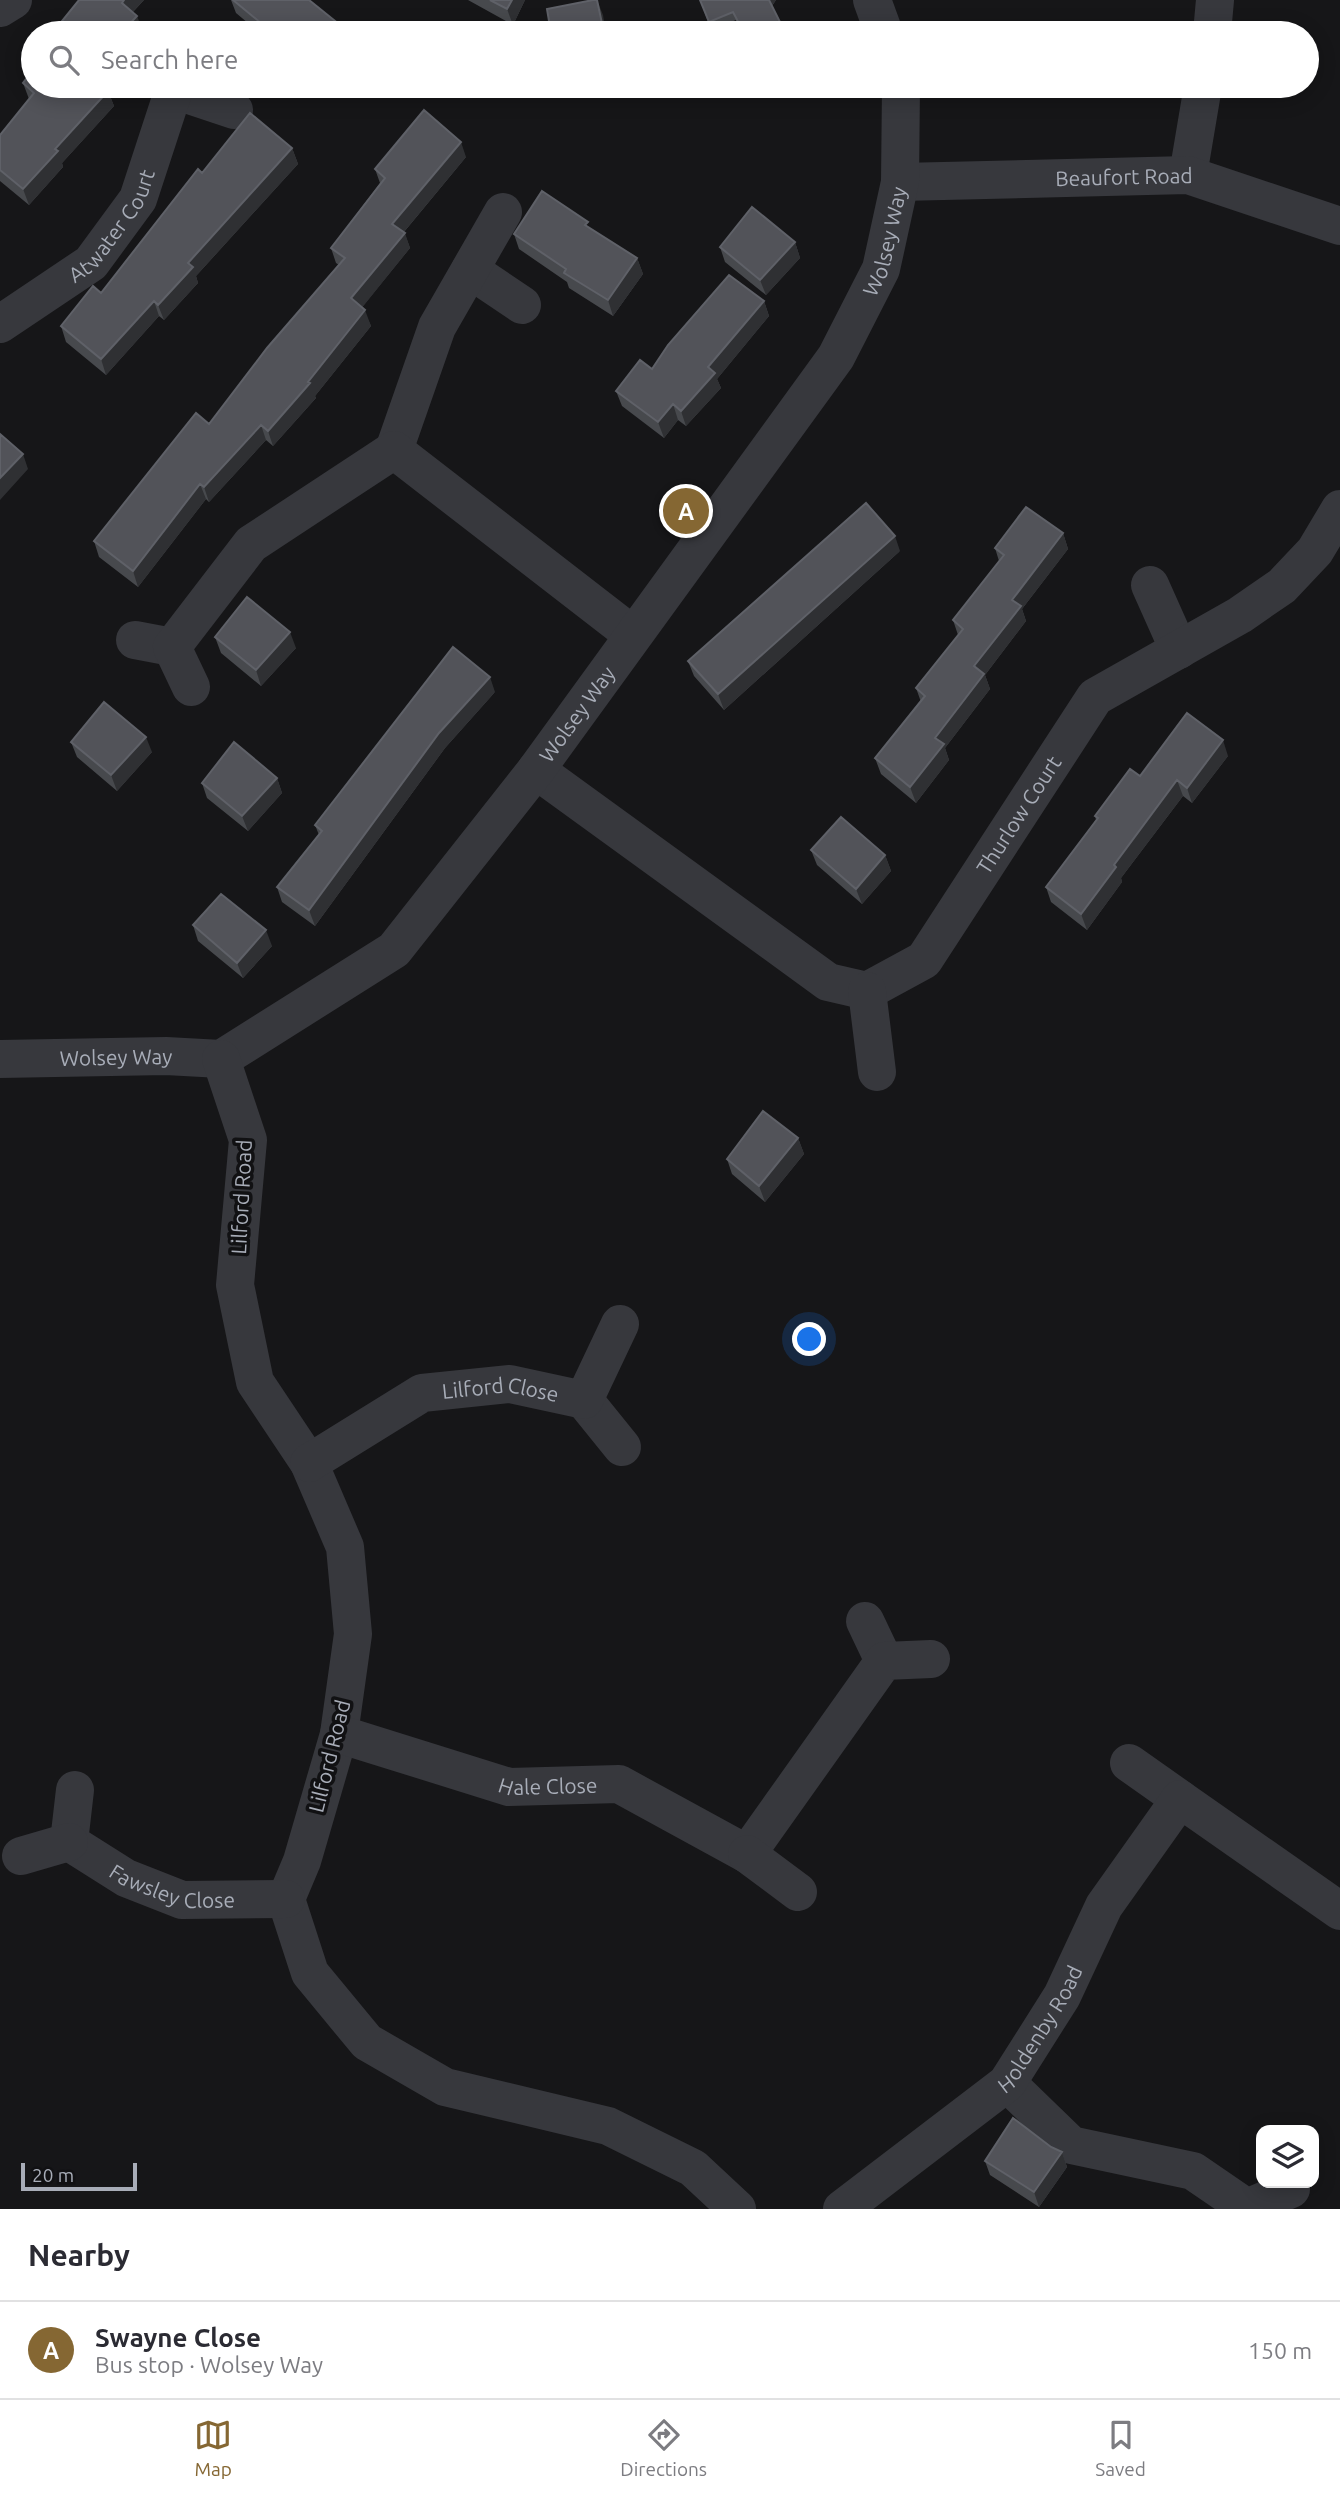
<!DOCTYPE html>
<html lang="en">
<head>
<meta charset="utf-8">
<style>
  body { margin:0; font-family:Ubuntu,sans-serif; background:#f2f2f3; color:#2b2b33 }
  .controls { position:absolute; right:21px; bottom:21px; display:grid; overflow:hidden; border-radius:14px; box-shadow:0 4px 18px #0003 }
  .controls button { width:63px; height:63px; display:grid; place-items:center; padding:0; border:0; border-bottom:2px solid #e1e1e2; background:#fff; color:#2b2b33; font:35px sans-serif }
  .scale { position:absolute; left:21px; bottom:18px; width:116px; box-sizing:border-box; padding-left:7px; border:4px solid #a8adb8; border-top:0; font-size:19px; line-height:24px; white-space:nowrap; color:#a8adb8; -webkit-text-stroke:5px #111113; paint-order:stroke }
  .you { position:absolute; left:810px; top:1340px; width:24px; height:24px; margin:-18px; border:5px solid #fff; border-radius:50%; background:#1a73e8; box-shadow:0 0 0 10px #1a73e833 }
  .badge { display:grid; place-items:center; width:46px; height:46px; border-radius:50%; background:#856733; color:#fff; font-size:23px; font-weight:700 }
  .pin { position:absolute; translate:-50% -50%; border:4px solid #fff; box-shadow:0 2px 7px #0006 }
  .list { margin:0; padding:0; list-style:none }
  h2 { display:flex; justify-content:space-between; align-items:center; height:91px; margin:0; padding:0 28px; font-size:30px }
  h2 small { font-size:23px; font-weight:400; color:#7c7c81 }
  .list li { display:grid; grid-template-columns:46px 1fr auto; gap:21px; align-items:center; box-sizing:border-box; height:98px; padding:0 28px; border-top:2px solid #e1e1e2 }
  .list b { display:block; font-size:26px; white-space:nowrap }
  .list p { margin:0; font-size:23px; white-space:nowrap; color:#7c7c81 }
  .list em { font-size:23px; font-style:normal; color:#7c7c81 }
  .icon { flex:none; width:38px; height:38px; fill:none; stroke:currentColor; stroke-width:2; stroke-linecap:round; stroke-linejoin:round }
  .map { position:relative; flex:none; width:1340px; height:2209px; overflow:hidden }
  .search { position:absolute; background:#fff; box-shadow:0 4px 18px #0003; left:21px; right:21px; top:21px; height:77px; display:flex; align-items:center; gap:18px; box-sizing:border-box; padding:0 24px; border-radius:38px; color:#7c7c81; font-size:26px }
  .sheet { height:189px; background:#fff }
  nav { display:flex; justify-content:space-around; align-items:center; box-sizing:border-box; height:98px; border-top:2px solid #e1e1e2; background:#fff; font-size:19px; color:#7c7c81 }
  nav a { display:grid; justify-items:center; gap:4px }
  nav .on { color:#856733 }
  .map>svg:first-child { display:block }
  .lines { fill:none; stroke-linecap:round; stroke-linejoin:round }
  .minor { stroke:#37383d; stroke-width:38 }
  .wall { fill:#47494d }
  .shaded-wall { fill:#2f3033 }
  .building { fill:#525359; stroke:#5f6168; stroke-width:2 }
  .labels { text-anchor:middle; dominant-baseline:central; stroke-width:7; stroke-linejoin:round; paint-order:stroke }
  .street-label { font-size:21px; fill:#a8adb8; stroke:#111113 }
</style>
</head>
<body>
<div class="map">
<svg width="1340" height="2209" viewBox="0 0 1340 2209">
  <rect width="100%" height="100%" fill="#161618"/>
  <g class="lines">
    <g class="minor">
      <path d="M 872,0 L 884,33"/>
      <path d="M 0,8 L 13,0"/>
      <path d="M 1212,33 L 1215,0"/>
      <path d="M 174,90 L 234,110"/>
      <path d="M 1188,175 L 1203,86"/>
      <path id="s1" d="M 900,182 L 1188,175 L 1340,226"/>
      <path d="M 470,270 L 522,305"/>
      <path id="s2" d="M 0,324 L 91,263 L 138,199 L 175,86"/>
      <path d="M 394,450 L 437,327 L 503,212"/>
      <path d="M 1150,585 L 1179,650"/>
      <path d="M 135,640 L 172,647"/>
      <path d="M 191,687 L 172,647 L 251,544 L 394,450 L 633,635"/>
      <path id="s3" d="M 536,770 L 828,982 L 867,991 L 924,960 L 1095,697 L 1240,615 L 1282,586 L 1315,551 L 1340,509"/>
      <path d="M 867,991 L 877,1072"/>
      <path id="s4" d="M 0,1059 L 166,1056 L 221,1059 L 394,950 L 536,770 L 836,357 L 881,269 L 900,182 L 901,86"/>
      <path d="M 221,1059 L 248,1140 L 235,1285 L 255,1382 L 309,1463 L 345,1547 L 353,1634 L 339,1734 L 302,1861 L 286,1899 L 310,1973 L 367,2042 L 445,2087 L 608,2126 L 693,2168 L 737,2209"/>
      <path d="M 584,1400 L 622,1447"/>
      <path id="s5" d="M 309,1463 L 422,1393 L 510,1384 L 584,1400 L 620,1324"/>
      <path d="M 865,1621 L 884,1661"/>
      <path id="s6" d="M 339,1734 L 509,1787 L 619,1784 L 747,1854 L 884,1661 L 931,1659"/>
      <path d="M 1129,1763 L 1180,1799"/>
      <path id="s7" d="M 75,1790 L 69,1842 L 126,1878 L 182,1900 L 286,1899"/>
      <path d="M 747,1854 L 798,1892"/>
      <path d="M 21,1856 L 69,1842"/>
      <path d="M 1007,2083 L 1071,2145 L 1193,2171 L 1247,2208 L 1291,2189"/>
      <path id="s8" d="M 842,2209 L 1007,2083 L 1062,1996 L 1104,1906 L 1180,1799 L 1340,1911"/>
    </g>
  </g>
  <path class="wall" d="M 79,0 L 144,0 L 133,12 L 143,31 L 141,33 L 64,33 L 66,31 L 62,21 Z
    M 231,0 L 309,0 L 350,33 L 260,33 L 236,13 Z
    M 468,0 L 525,0 L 513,25 Z
    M 700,0 L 776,0 L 772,6 L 784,32 L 781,33 L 743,33 L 736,20 L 711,30 Z
    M 23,83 L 108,91 L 114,106 L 62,163 L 63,167 L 29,205 L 0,181 L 0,135 L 29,99 Z
    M 323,86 L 340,86 L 333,94 Z
    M 292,148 L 298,164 L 196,276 L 198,283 L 164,320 L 159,316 L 106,375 L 66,342 L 61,326 L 101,293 L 202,173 Z
    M 466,157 L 404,232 L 410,248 L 362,307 L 371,326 L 315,396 L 316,398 L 273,446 L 266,440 L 209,502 L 206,499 L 138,587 L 99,557 L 94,541 L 209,424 L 339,265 L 336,263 L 331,248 L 380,183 L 375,169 Z
    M 590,229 L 637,258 L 643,274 L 613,316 L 569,288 L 567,282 L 519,249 L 514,234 Z
    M 795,242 L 800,258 L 766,295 L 725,262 L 720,247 Z
    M 764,301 L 769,316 L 717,379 L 721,388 L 686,426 L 678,420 L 664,438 L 622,406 L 616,391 Z
    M 1063,533 L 1068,549 L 1022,609 L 1026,621 L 985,675 L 990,689 L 945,748 L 949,760 L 916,803 L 881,774 L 875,758 L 921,702 L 916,688 L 958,635 L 953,620 L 999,561 L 995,548 Z
    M 900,551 L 724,710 L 694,676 L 688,661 Z
    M 215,637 L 296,648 L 261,686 L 221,653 Z
    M 495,692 L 445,748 L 315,926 L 282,902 L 277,887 L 319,835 L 315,825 Z
    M 71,742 L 152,752 L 117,791 L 77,757 Z
    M 1228,756 L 1192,803 L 1183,796 L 1121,878 L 1122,882 L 1087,930 L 1051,902 L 1046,887 L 1096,820 L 1095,816 L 1140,776 Z
    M 277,778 L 282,793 L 248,831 L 207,798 L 202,783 Z
    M 811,850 L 885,855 L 891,871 L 862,904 L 817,865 Z
    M 193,925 L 272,946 L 243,978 L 198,941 Z
    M 798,1138 L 804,1154 L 765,1202 L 732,1174 L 727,1159 Z
    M 1051,2147 L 1062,2152 L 1067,2167 L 1039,2207 L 990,2175 L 985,2161 Z"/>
  <path class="shaded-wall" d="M 124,0 L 144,0 L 127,18 L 122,3 Z
    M 512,0 L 525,0 L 513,25 L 507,9 Z
    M 597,0 L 603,15 L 606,33 L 604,33 Z
    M 769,0 L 776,0 L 771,7 Z
    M 137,16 L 143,31 L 141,33 L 121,33 Z
    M 330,86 L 340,86 L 333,94 Z
    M 108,91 L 114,106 L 62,163 L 63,167 L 29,205 L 23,189 L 55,149 Z
    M 461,142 L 466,157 L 398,239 L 392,224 Z
    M 292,148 L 298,164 L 196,276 L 198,283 L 164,320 L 158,305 L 188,263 Z
    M 405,233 L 410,248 L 357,314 L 351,298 Z
    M 795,242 L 800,258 L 766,295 L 760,280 Z
    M 637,258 L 643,274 L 613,316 L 608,300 Z
    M 154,301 L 159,316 L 106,375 L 101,359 Z
    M 764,301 L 769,316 L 717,379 L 721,388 L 686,426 L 681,411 L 708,367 Z
    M 365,310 L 371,326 L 315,396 L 316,398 L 273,446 L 268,431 Z
    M 673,404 L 678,420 L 664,438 L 658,422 Z
    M 261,425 L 266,440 L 209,502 L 204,487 Z
    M 23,454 L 28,469 L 0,500 L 0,478 Z
    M 200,484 L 206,499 L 138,587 L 133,571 Z
    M 1063,533 L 1068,549 L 1022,609 L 1026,621 L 985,675 L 990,689 L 945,748 L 949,760 L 916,803 L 910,787 L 935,738 L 1012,600 Z
    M 895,536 L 900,551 L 724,710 L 718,694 Z
    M 290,632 L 296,648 L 261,686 L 256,670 Z
    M 490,677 L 495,692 L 445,748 L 315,926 L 309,910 L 439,733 Z
    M 146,737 L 152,752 L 117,791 L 111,775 Z
    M 1223,740 L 1228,756 L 1192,803 L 1187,788 Z
    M 277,778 L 282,793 L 248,831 L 242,816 Z
    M 1177,780 L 1183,796 L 1121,878 L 1122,882 L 1087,930 L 1081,914 L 1114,865 Z
    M 885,855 L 891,871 L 862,904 L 856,889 Z
    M 266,930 L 272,946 L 243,978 L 237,963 Z
    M 798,1138 L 804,1154 L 765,1202 L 759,1186 Z
    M 1062,2152 L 1067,2167 L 1039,2207 L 1034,2192 Z"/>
  <path class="building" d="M 79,0 L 124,0 L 122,3 L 137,16 L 121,33 L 64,33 L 69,26 L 62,21 Z
    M 233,0 L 309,0 L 350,33 L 273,33 Z
    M 490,0 L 512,0 L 507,9 Z
    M 593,0 L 597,0 L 604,33 L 551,33 L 547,9 Z
    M 700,0 L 769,0 L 781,24 L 762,33 L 744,33 L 733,12 L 709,22 Z
    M 33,70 L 33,86 L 102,86 L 108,91 L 55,149 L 58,151 L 23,189 L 0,170 L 0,135 L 34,93 L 23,83 Z
    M 424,110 L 461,142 L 392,224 L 405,233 L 351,298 L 365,310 L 308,382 L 310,383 L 268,431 L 261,425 L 204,487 L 200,484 L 133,571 L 94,541 L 196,413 L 209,424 L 267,348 L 345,258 L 331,248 L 385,178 L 375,169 Z
    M 250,113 L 292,148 L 188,263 L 193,267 L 158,305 L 154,301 L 101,359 L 61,326 L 93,286 L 101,293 L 198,169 L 202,173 Z
    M 542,191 L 588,222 L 585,225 L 637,258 L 608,300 L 564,273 L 566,269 L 514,234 Z
    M 752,207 L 795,242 L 760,280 L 720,247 Z
    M 729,275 L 764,301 L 708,367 L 715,373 L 681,411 L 673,404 L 658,422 L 616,391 L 640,360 L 652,369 L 668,345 Z
    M 0,434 L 23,454 L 0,478 Z
    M 866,503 L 895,536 L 718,694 L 688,661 Z
    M 1026,507 L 1063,533 L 1012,600 L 1021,606 L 974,666 L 984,674 L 935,738 L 944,744 L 910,787 L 875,758 L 925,696 L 916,688 L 963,629 L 953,620 L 1004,555 L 995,548 Z
    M 247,597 L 290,632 L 256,670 L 215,637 Z
    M 453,647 L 490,677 L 439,733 L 309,910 L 277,887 L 322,831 L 315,825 Z
    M 104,702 L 146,737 L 111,775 L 71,742 Z
    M 1187,713 L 1223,740 L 1187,788 L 1177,780 L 1114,865 L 1116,867 L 1081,914 L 1046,887 L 1098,818 L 1095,816 L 1130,769 L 1140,776 Z
    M 234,742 L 277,778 L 242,816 L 202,783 Z
    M 841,817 L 885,855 L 856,889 L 811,850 Z
    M 221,894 L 266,930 L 237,963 L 193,925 Z
    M 763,1111 L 798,1138 L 759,1186 L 727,1159 Z
    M 1013,2118 L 1051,2147 L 1062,2152 L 1034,2192 L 985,2161 Z"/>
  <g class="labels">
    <g class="street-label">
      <text stroke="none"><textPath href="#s1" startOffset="224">Beaufort Road</textPath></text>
      <text stroke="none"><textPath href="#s2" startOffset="152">Atwater Court</textPath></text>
      <text stroke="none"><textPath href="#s4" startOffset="1292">Wolsey Way</textPath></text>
      <text stroke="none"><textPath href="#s4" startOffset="724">Wolsey Way</textPath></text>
      <text stroke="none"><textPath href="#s3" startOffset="639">Thurlow Court</textPath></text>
      <text stroke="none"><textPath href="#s4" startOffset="116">Wolsey Way</textPath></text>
      <text transform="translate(241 1197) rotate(-87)">Lilford Road</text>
      <text stroke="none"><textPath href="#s5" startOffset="212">Lilford Close</textPath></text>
      <text transform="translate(329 1756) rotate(-76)">Lilford Road</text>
      <text stroke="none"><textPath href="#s6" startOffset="217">Hale Close</textPath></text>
      <text stroke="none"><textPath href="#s7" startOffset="168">Fawsley Close</textPath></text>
      <text stroke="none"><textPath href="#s8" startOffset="271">Holdenby Road</textPath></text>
    </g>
  </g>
</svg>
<div class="controls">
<button><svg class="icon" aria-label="layers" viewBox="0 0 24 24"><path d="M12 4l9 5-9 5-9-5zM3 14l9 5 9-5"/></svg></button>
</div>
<div class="scale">20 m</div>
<div class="you"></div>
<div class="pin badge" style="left:686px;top:511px">A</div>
<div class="search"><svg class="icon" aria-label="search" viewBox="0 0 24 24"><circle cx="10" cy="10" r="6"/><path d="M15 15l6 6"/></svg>Search here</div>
</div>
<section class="sheet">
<h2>Nearby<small></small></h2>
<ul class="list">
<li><span class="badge">A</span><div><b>Swayne Close</b><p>Bus stop · Wolsey Way</p></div><em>150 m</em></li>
</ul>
</section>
<nav>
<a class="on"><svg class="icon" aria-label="map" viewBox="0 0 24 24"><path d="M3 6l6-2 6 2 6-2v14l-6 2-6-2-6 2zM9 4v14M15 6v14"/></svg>Map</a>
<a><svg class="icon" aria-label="directions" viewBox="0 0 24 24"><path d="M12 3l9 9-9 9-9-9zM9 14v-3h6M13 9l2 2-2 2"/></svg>Directions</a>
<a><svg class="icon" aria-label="saved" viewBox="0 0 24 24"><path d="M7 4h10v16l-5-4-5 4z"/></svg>Saved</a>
</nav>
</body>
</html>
